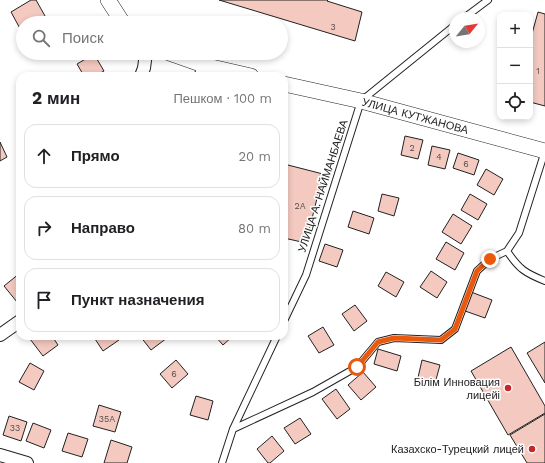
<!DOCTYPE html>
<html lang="ru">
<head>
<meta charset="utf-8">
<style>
  body { margin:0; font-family:"Work Sans",sans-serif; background:#f6f6f6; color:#202124 }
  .controls { position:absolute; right:12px; top:12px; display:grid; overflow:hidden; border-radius:8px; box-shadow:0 2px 6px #0003 }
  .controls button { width:36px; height:36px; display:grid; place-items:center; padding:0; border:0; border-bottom:1px solid #e0e0e0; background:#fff; color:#202124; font:20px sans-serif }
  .compass { position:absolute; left:449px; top:12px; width:36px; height:36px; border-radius:50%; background:#fff; box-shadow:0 2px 6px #0003; rotate:60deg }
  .stop { position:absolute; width:12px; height:12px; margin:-9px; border:3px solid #ea580c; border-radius:50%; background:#fff }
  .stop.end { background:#ea580c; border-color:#fff; box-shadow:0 1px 4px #0008 }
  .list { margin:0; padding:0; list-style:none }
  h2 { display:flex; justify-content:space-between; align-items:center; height:52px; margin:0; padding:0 16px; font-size:17px }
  h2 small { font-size:13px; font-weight:400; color:#757577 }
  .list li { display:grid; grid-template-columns:26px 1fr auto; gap:12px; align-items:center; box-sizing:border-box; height:64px; margin:0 8px 8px; padding:0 8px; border:1px solid #e0e0e0; border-radius:12px }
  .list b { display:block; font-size:15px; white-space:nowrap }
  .list em { font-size:13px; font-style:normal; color:#757577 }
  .icon { flex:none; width:22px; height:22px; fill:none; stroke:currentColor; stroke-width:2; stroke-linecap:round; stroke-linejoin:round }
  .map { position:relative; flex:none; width:545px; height:463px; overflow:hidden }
  .search { position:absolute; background:#fff; box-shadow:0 2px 6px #0003; left:16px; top:16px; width:272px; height:44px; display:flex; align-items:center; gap:10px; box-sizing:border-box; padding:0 14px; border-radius:22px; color:#757577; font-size:15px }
  .panel { position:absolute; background:#fff; box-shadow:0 2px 6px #0003; left:16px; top:72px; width:272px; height:268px; border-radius:12px }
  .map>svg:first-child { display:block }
  .building { fill:#f3c9c0; stroke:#222 }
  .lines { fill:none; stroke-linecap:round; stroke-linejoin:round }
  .service-casing { stroke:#222; stroke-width:8 }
  .minor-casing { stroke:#222; stroke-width:14 }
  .tertiary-casing { stroke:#222; stroke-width:16 }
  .service { stroke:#fff; stroke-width:6 }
  .minor { stroke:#fff; stroke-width:12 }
  .tertiary { stroke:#fff; stroke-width:15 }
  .route { stroke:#ea580c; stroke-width:5 }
  .poi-dot { fill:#c62828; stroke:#fff; stroke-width:1.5 }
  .labels { text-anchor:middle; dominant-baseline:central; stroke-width:3; stroke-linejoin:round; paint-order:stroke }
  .number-label { font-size:9px; fill:#564c4a }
  .street-label { font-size:11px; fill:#222; stroke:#fff }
  .poi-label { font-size:11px; fill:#222; stroke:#fff; text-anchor:end }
</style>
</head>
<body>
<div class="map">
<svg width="545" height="463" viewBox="0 0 545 463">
  <rect width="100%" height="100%" fill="#fff"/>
  <path class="building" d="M 31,0 L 36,0 L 49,23 L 23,23 L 23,34 L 11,12 Z
    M 219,0 L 328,0 L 327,1 L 362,12 L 355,41 Z
    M 538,12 L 545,14 L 545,106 L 530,102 L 530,41 Z
    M 94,54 L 104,71 L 95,76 L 84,76 L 77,64 Z
    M 405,136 L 423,140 L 418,159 L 401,155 Z
    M 0,142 L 7,157 L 0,161 Z
    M 432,146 L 450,150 L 445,169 L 428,165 Z
    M 458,153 L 479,160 L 474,175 L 453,168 Z
    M 284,164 L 323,174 L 306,243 L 284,238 Z
    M 486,169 L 503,179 L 494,195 L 477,185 Z
    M 382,194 L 399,198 L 394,216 L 378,211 Z
    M 470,194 L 487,204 L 478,220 L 461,210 Z
    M 353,211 L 374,218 L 369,234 L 348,227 Z
    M 453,214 L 472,226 L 461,244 L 442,232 Z
    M 446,242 L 464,253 L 455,270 L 436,259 Z
    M 325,244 L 343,250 L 337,267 L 319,261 Z
    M 431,271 L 447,282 L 437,298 L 420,287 Z
    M 386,272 L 404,282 L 396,297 L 378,286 Z
    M 20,273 L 20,300 L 17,302 L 4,286 Z
    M 471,292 L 492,300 L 485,318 L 465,311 Z
    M 355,305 L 367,321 L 354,331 L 342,314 Z
    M 323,327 L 334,345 L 319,353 L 308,336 Z
    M 34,336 L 52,336 L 58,345 L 43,356 L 30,339 Z
    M 93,336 L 117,336 L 119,340 L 103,351 Z
    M 140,336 L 165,336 L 167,338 L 151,350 Z
    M 215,336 L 233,336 L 223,345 Z
    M 545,342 L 545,383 L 527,353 Z
    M 511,347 L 545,406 L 545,413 L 508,435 L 471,371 Z
    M 378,349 L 401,356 L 397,371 L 374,364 Z
    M 176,360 L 188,374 L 172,388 L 160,374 Z
    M 422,360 L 440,365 L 434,387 L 417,382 Z
    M 30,363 L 44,371 L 34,390 L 19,382 Z
    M 363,372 L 376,387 L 361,400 L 348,385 Z
    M 336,389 L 350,409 L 337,419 L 322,399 Z
    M 196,396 L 213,401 L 208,420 L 190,415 Z
    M 99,405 L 121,412 L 115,432 L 93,426 Z
    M 545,414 L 545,463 L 527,463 L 510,435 Z
    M 9,416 L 27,422 L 21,441 L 3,435 Z
    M 300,418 L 311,434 L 295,444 L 284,428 Z
    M 33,423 L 51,430 L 44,448 L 26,441 Z
    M 68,433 L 88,439 L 82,457 L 62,451 Z
    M 272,436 L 284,451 L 270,463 L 268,463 L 257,449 Z
    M 111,440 L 132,447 L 127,463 L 104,463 Z"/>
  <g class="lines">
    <g class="service-casing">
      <path id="service" d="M 464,18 L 488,0
        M 507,251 C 519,269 525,273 545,281
        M 284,321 L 306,275 L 361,101 L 455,25
        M 233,429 L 313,392 L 357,367 L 378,342 L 394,338 L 441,340 L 455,329 L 477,271 L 490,259 L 507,251 L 519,233 L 545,151
        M 222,463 L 233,429 L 277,336"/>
    </g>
    <g class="minor-casing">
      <path id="minor" d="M 141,76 L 144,68 L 146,53
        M 201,76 L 203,65
        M 0,335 L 20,321
        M 0,455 L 27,463"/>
    </g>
    <g class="tertiary-casing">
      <g id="tertiary">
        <path d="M 108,0 L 123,23"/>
        <path d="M 169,53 L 203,65 L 251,76"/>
        <path id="s1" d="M 284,84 L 361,101 L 545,151"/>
      </g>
    </g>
    <use href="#service" class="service"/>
    <use href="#minor" class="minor"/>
    <use href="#tertiary" class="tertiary"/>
  </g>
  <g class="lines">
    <path class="route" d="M 357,367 L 378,342 L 394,338 L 441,340 L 455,329 L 477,271 L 490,259"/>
  </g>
  <g class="poi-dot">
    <circle cx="508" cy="388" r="4"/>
    <circle cx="532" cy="449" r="4"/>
  </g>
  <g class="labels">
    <g class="number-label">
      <text x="333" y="27">3</text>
      <text x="538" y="71">1</text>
      <text x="412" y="148">2</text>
      <text x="439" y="157">4</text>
      <text x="466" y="164">6</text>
      <text x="300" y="206">2A</text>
      <text x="174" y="374">6</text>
      <text x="107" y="419">35A</text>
      <text x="15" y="428">33</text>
    </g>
    <g class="street-label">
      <text stroke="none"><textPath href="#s1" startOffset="135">УЛИЦА КУТЖАНОВА</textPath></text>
      <text transform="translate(323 186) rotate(-72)">УЛИЦА А. НАЙМАНБАЕВА</text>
    </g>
    <g class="poi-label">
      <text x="500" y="382">Білім Инновация<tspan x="500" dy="13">лицейі</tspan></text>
      <text x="524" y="449">Казахско-Турецкий лицей</text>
    </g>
  </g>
</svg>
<div class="controls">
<button>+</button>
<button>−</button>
<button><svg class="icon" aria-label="locate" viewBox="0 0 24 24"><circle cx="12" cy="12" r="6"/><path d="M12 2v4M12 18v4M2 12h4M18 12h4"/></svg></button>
</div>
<svg class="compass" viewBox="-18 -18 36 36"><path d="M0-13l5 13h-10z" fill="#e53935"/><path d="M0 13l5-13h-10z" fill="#757577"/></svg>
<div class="stop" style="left:357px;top:367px"></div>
<div class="stop end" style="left:490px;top:259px"></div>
<div class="search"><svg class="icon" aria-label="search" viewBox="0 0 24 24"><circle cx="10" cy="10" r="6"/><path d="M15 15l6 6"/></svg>Поиск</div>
<section class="panel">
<h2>2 мин<small>Пешком · 100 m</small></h2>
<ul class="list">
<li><svg class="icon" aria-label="ahead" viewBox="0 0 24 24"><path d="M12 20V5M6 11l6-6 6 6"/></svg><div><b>Прямо</b></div><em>20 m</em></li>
<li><svg class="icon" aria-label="right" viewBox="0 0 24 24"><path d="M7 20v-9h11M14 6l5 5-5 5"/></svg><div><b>Направо</b></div><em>80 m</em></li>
<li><svg class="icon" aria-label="arrive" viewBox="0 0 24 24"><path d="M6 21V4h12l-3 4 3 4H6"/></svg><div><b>Пункт назначения</b></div></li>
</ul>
</section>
</div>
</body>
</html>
